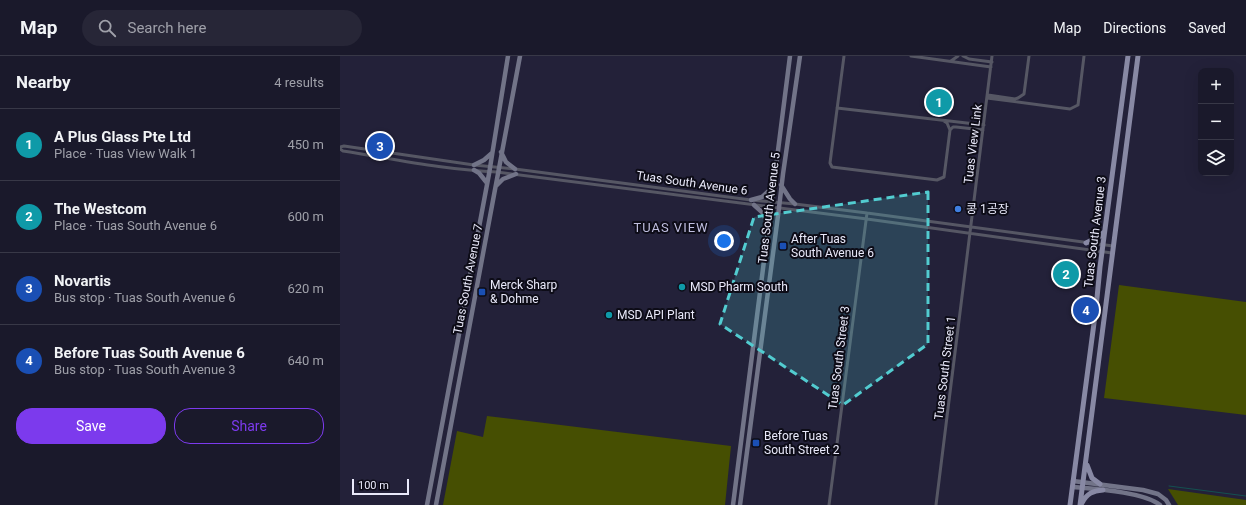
<!DOCTYPE html>
<html lang="en">
<head>
<meta charset="utf-8">
<style>
  body { margin:0; font-family:Roboto,"Noto Sans KR",sans-serif; background:#272637; color:#f1f3f6 }
  .controls { position:absolute; right:12px; top:12px; display:grid; overflow:hidden; border-radius:8px; box-shadow:0 4px 16px #0002 }
  .controls button { width:36px; height:36px; display:grid; place-items:center; padding:0; border:0; border-bottom:1px solid #383847; background:#1a192b; color:#f1f3f6; font:20px sans-serif }
  .scale { position:absolute; left:12px; bottom:10px; width:57px; box-sizing:border-box; padding-left:4px; border:2px solid #e9e9fa; border-top:0; font-size:11px; line-height:14px; white-space:nowrap; color:#e9e9fa; -webkit-text-stroke:3px #0d0c17; paint-order:stroke }
  .you { position:absolute; left:384px; top:185px; width:14px; height:14px; margin:-10px; border:3px solid #fff; border-radius:50%; background:#1a73e8; box-shadow:0 0 0 6px #1a73e833 }
  .badge { display:grid; place-items:center; width:26px; height:26px; border-radius:50%; background:#7c3aed; color:#fff; font-size:13px; font-weight:700 }
  .pin { position:absolute; translate:-50% -50%; border:2px solid #fff; box-shadow:0 1px 4px #0006 }
  .list { margin:0; padding:0; list-style:none }
  h2 { display:flex; justify-content:space-between; align-items:center; height:52px; margin:0; padding:0 16px; font-size:17px }
  h2 small { font-size:13px; font-weight:400; color:#9fa0a9 }
  .list li { display:grid; grid-template-columns:26px 1fr auto; gap:12px; align-items:center; box-sizing:border-box; height:72px; padding:0 16px; border-top:1px solid #383847 }
  .list b { display:block; font-size:15px; white-space:nowrap }
  .list p { margin:0; font-size:13px; white-space:nowrap; color:#9fa0a9 }
  .list em { font-size:13px; font-style:normal; color:#9fa0a9 }
  .actions { display:flex; gap:8px; padding:12px 16px }
  .actions a { flex:1; padding:9px 0; border:1px solid #7c3aed; border-radius:16px; text-align:center; font-size:14px; color:#7c3aed }
  .actions .main { background:#7c3aed; color:#fff }
  .icon { flex:none; width:22px; height:22px; fill:none; stroke:currentColor; stroke-width:2; stroke-linecap:round; stroke-linejoin:round }
  .map { position:relative; flex:none; width:906px; height:449px; overflow:hidden }
  header { display:flex; align-items:center; gap:24px; box-sizing:border-box; height:56px; padding:0 20px; background:#1a192b; border-bottom:1px solid #383847 }
  header strong { font-size:19px }
  nav { display:flex; gap:22px; margin-inline-start:auto; font-size:14px }
  .search { width:280px; height:36px; background:#272637; display:flex; align-items:center; gap:10px; box-sizing:border-box; padding:0 14px; border-radius:22px; color:#9fa0a9; font-size:15px }
  main { display:flex }
  aside { flex:1; background:#1a192b }
  .map>svg:first-child { display:block }
  .green { fill:#464f02 }
  .lines { fill:none; stroke-linecap:round; stroke-linejoin:round }
  .stream { stroke:#145050; stroke-width:1 }
  .street { stroke:#565764; stroke-width:3 }
  .secondary { stroke:#727488; stroke-width:4.5 }
  .primary { stroke:#8889a4; stroke-width:5 }
  .marked { fill:#52ccd0; fill-opacity:0.2; stroke:#52ccd0; stroke-width:3; stroke-dasharray:8 5; stroke-linejoin:round }
  .shop-dot { fill:#3f7fe0; stroke:#0d0c17; stroke-width:1.5 }
  .transit-dot { fill:#1a4fb4; stroke:#0d0c17; stroke-width:1.5 }
  .culture-dot { fill:#0f9aa8; stroke:#0d0c17; stroke-width:1.5 }
  .labels { text-anchor:middle; dominant-baseline:central; stroke-width:4; stroke-linejoin:round; paint-order:stroke }
  .street-label { font-size:12px; fill:#e9e9fa; stroke:#0d0c17 }
  .poi-label { font-size:12px; fill:#e9e9fa; stroke:#0d0c17; text-anchor:start }
  .neighbourhood-label { font-size:13px; letter-spacing:1px; fill:#bfbedf; stroke:#0d0c17 }
</style>
</head>
<body>
<header>
<strong>Map</strong>
<div class="search"><svg class="icon" aria-label="search" viewBox="0 0 24 24"><circle cx="10" cy="10" r="6"/><path d="M15 15l6 6"/></svg>Search here</div>
<nav><a>Map</a><a>Directions</a><a>Saved</a></nav>
</header>
<main>
<aside>
<h2>Nearby<small>4 results</small></h2>
<ul class="list">
<li><span class="badge" style="background:#0f9aa8">1</span><div><b>A Plus Glass Pte Ltd</b><p>Place · Tuas View Walk 1</p></div><em>450 m</em></li>
<li><span class="badge" style="background:#0f9aa8">2</span><div><b>The Westcom</b><p>Place · Tuas South Avenue 6</p></div><em>600 m</em></li>
<li><span class="badge" style="background:#1a4fb4">3</span><div><b>Novartis</b><p>Bus stop · Tuas South Avenue 6</p></div><em>620 m</em></li>
<li><span class="badge" style="background:#1a4fb4">4</span><div><b>Before Tuas South Avenue 6</b><p>Bus stop · Tuas South Avenue 3</p></div><em>640 m</em></li>
</ul>
<div class="actions"><a class="main">Save</a><a>Share</a></div>
</aside>
<div class="map">
<svg width="906" height="449" viewBox="0 0 906 449">
  <rect width="100%" height="100%" fill="#232139"/>
  <path class="green" d="M 779,229 L 906,246 L 906,359 L 764,342 Z
    M 147,360 L 391,390 L 385,449 L 103,449 L 117,375 L 143,381 Z
    M 828,433 L 906,444 L 906,449 L 838,449 Z"/>
  <g class="lines">
    <path class="stream" d="M 829,430 L 906,440"/>
    <path class="street" d="M 504,0 L 490,107 L 492,111 L 597,124 L 604,121 L 610,74 L 607,67 L 604,65
      M 571,0 L 651,11
      M 623,0 L 629,3 L 652,6
      M 611,5 L 618,0
      M 648,39 L 675,43 L 678,42 L 684,38 L 689,0
      M 647,42 L 730,53 L 738,49 L 744,0
      M 497,52 L 644,69
      M 610,74 L 613,71 L 616,71 L 643,74
      M 0,91 L 4,90 L 134,109 L 175,113 L 411,144 L 455,148 L 527,157 L 773,190
      M 0,93 L 3,95 C 54,103 106,114 157,116 L 527,163 L 772,197
      M 489,449 L 527,157
      M 596,449 L 652,0"/>
    <path class="secondary" d="M 161,96 L 166,106 L 175,113
      M 134,109 L 144,104 L 152,97
      M 134,114 L 139,117 L 147,127
      M 441,129 L 450,143 L 455,148
      M 156,130 L 163,123 L 176,118
      M 411,144 L 422,141 L 433,131
      M 414,149 L 423,157 L 428,170
      M 733,425 L 803,434 L 818,438 L 826,444 L 829,449
      M 733,431 C 755,433 804,436 820,449
      M 87,449 L 149,118 L 168,0
      M 96,449 L 180,0
      M 393,449 L 450,0
      M 400,449 L 439,152 L 443,118 L 460,0"/>
    <path class="primary" d="M 746,187 L 760,180 L 764,176
      M 747,409 L 752,422 L 760,428
      M 742,447 C 747,437 753,435 763,434
      M 730,449 L 756,252 L 760,211 L 788,0
      M 740,449 L 798,0"/>
  </g>
  <path class="marked" d="M 588,136 L 588,288 L 503,349 L 380,268 L 414,161 Z"/>
  <circle class="shop-dot" cx="618" cy="153" r="4"/>
  <g class="transit-dot">
    <rect x="439" y="186" width="8" height="8" rx="2"/>
    <rect x="138" y="232" width="8" height="8" rx="2"/>
    <rect x="412" y="383" width="8" height="8" rx="2"/>
  </g>
  <g class="culture-dot">
    <circle cx="342" cy="231" r="4"/>
    <circle cx="269" cy="259" r="4"/>
  </g>
  <g class="labels">
    <g class="street-label">
      <text transform="translate(633 88) rotate(-83)">Tuas View Link</text>
      <text transform="translate(352 127) rotate(8)">Tuas South Avenue 6</text>
      <text transform="translate(429 152) rotate(-83)">Tuas South Avenue 5</text>
      <text transform="translate(755 176) rotate(-83)">Tuas South Avenue 3</text>
      <text transform="translate(128 223) rotate(-79)">Tuas South Avenue 7</text>
      <text transform="translate(499 302) rotate(-83)">Tuas South Street 3</text>
      <text transform="translate(605 312) rotate(-83)">Tuas South Street 1</text>
    </g>
    <g class="poi-label">
      <text x="626" y="153">콩 1공장</text>
      <text x="451" y="183">After Tuas<tspan x="451" dy="14">South Avenue 6</tspan></text>
      <text x="150" y="229">Merck Sharp<tspan x="150" dy="14">&amp; Dohme</tspan></text>
      <text x="350" y="231">MSD Pharm South</text>
      <text x="277" y="259">MSD API Plant</text>
      <text x="424" y="380">Before Tuas<tspan x="424" dy="14">South Street 2</tspan></text>
    </g>
    <g class="neighbourhood-label">
      <text x="331" y="171">TUAS VIEW</text>
    </g>
  </g>
</svg>
<div class="controls">
<button>+</button>
<button>−</button>
<button><svg class="icon" aria-label="layers" viewBox="0 0 24 24"><path d="M12 4l9 5-9 5-9-5zM3 14l9 5 9-5"/></svg></button>
</div>
<div class="scale">100 m</div>
<div class="you"></div>
<div class="pin badge" style="left:599px;top:46px;background:#0f9aa8">1</div>
<div class="pin badge" style="left:726px;top:218px;background:#0f9aa8">2</div>
<div class="pin badge" style="left:40px;top:90px;background:#1a4fb4">3</div>
<div class="pin badge" style="left:746px;top:254px;background:#1a4fb4">4</div>
</div>
</main>
</body>
</html>
